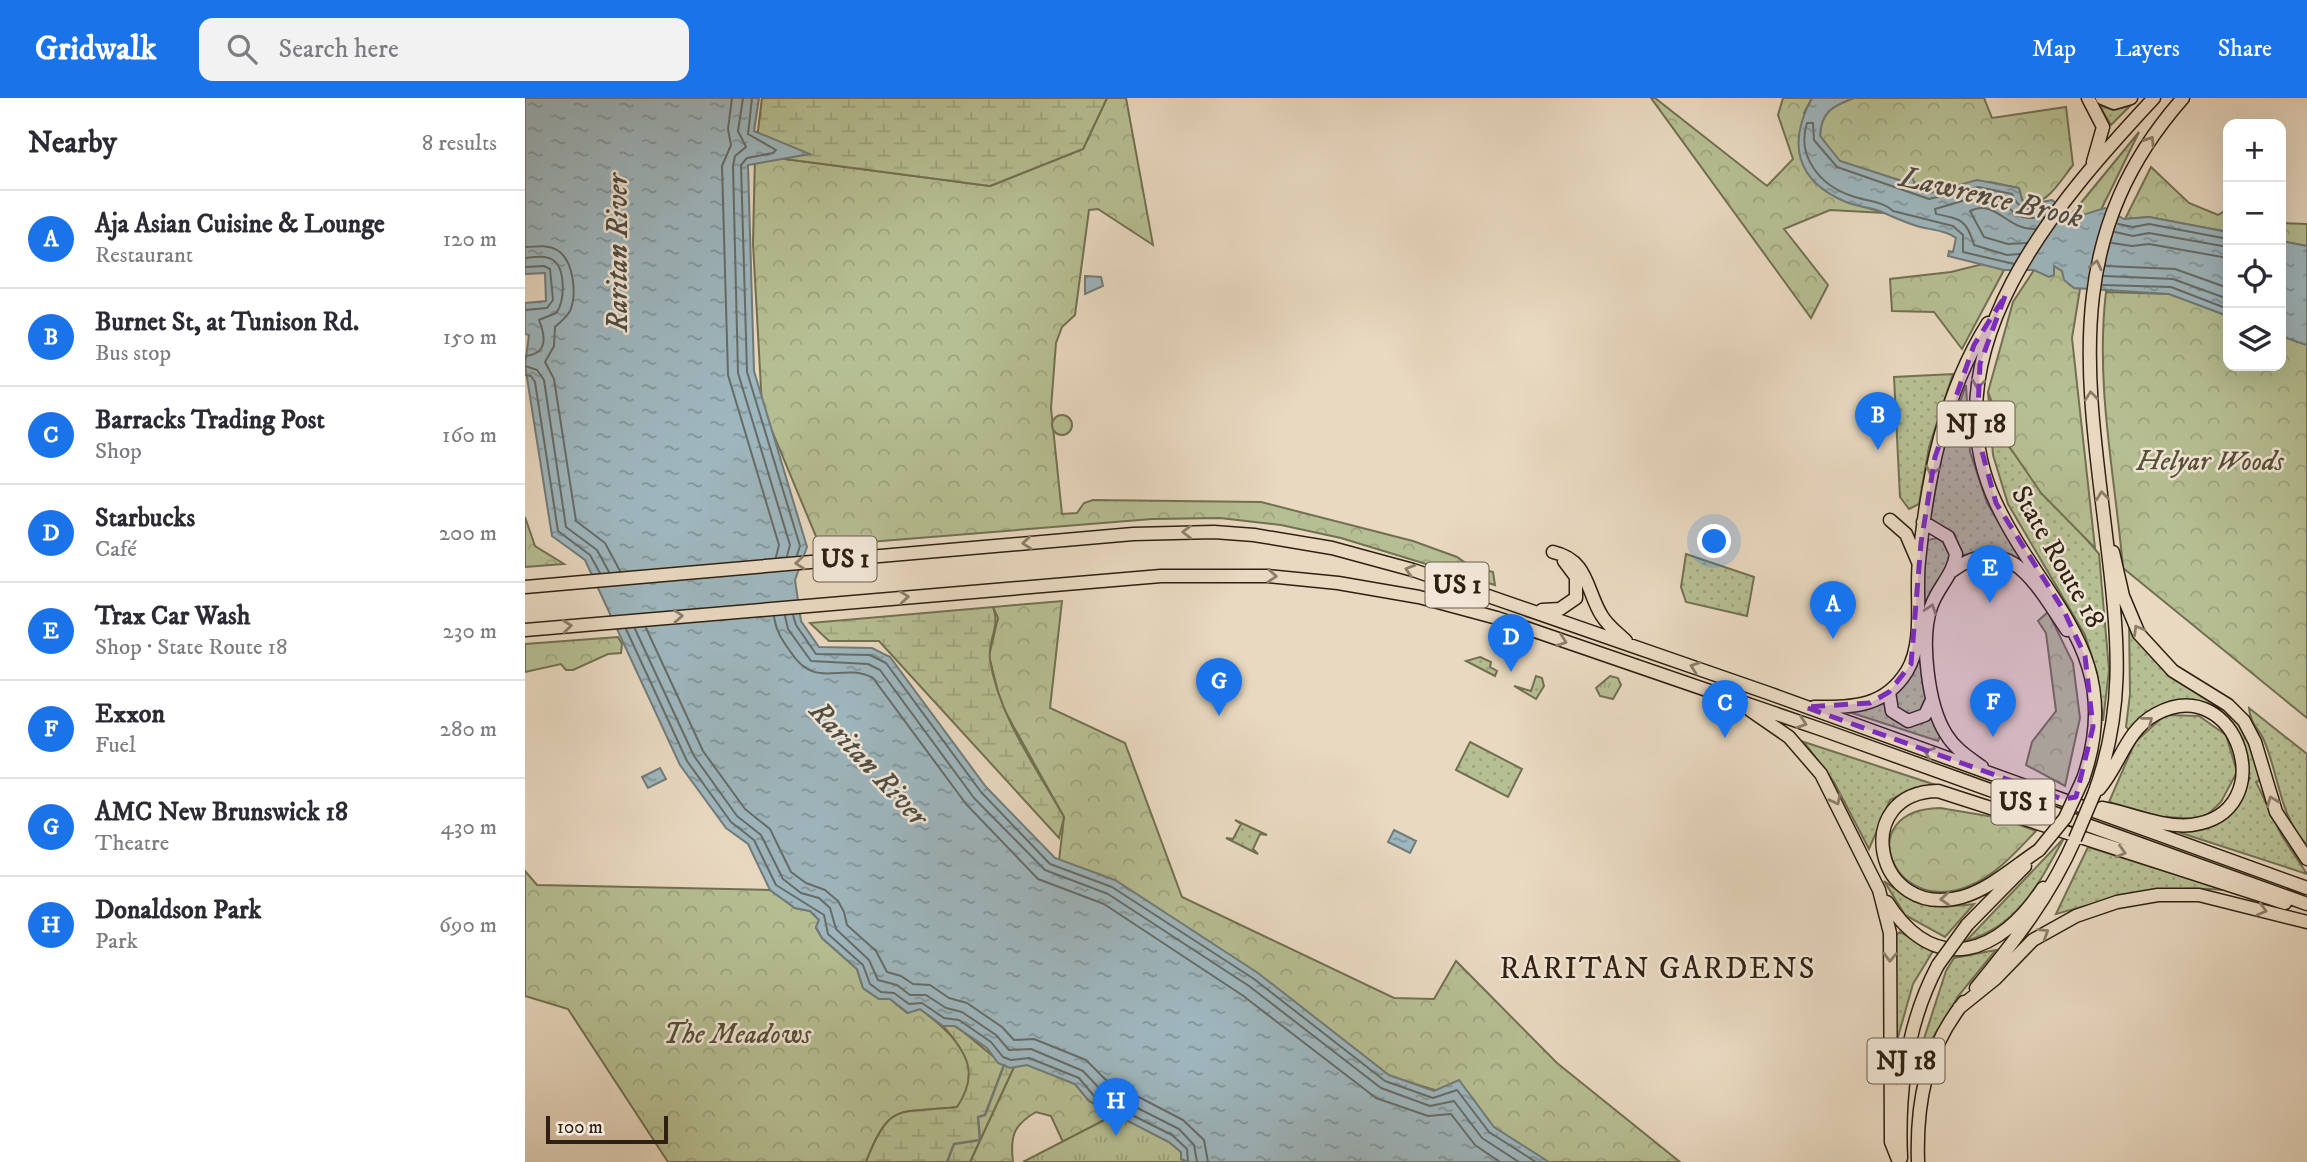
<!DOCTYPE html>
<html lang="en">
<head>
<meta charset="utf-8">
<style>
  body { margin:0; font-family:"IM FELL DW Pica",serif; background:#f2f2f3; color:#2b2b33 }
  .controls { position:absolute; right:21px; top:21px; display:grid; overflow:hidden; border-radius:14px; box-shadow:0 7px 28px #0002 }
  .controls button { width:63px; height:63px; display:grid; place-items:center; padding:0; border:0; border-bottom:2px solid #e1e1e2; background:#fff; color:#2b2b33; font:35px sans-serif }
  .scale { position:absolute; left:21px; bottom:18px; width:122px; box-sizing:border-box; padding-left:7px; border:4px solid #2f2111; border-top:0; font-size:19px; line-height:24px; white-space:nowrap; color:#2f2111; -webkit-text-stroke:5px #f1e6d7; paint-order:stroke }
  .you { position:absolute; left:1190px; top:444px; width:24px; height:24px; margin:-18px; border:5px solid #fff; border-radius:50%; background:#1a73e8; box-shadow:0 0 0 10px #1a73e833 }
  .badge { display:grid; place-items:center; width:46px; height:46px; border-radius:50%; background:#1a73e8; color:#fff; font-size:23px; font-weight:700 }
  .pin { position:absolute; translate:-50% -58px; filter:drop-shadow(0 2px 4px #0008) }
  .pin::after { content:''; position:absolute; top:37px; width:24px; height:21px; background:inherit; clip-path:polygon(0 0,100% 0,50% 100%) }
  .list { margin:0; padding:0; list-style:none }
  h2 { display:flex; justify-content:space-between; align-items:center; height:91px; margin:0; padding:0 28px; font-size:30px }
  h2 small { font-size:23px; font-weight:400; color:#7c7c81 }
  .list li { display:grid; grid-template-columns:46px 1fr auto; gap:21px; align-items:center; box-sizing:border-box; height:98px; padding:0 28px; border-top:2px solid #e1e1e2 }
  .list b { display:block; font-size:26px; white-space:nowrap }
  .list p { margin:0; font-size:23px; white-space:nowrap; color:#7c7c81 }
  .list em { font-size:23px; font-style:normal; color:#7c7c81 }
  .icon { flex:none; width:38px; height:38px; fill:none; stroke:currentColor; stroke-width:2; stroke-linecap:round; stroke-linejoin:round }
  .map { position:relative; flex:none; width:1782px; height:1064px; overflow:hidden }
  header { display:flex; align-items:center; gap:42px; box-sizing:border-box; height:98px; padding:0 35px; background:#1a73e8; color:#fff }
  header strong { font-size:33px }
  nav { display:flex; gap:38px; margin-inline-start:auto; font-size:24px }
  .search { width:490px; height:63px; background:#f2f2f3; display:flex; align-items:center; gap:18px; box-sizing:border-box; padding:0 24px; border-radius:14px; color:#7c7c81; font-size:26px }
  main { display:flex }
  aside { flex:1; background:#fff }
  .map>svg:first-child { display:block }
  .grass { fill:url(#grass-dots); stroke:#727052; stroke-width:2 }
  .forest { fill:url(#forest-crowns); stroke:#727052; stroke-width:2 }
  .wetland { fill:url(#wetland-marsh); stroke:#727052; stroke-width:2 }
  .park { fill:url(#park-tufts); stroke:#727052; stroke-width:2 }
  .water { fill:url(#water-ripples); stroke:#727b79; stroke-width:2 }
  .lines { fill:none; stroke-linecap:round; stroke-linejoin:round }
  .shore { stroke:#666c68; stroke-width:2 }
  .stream { stroke:#727b79; stroke-width:2.5 }
  .trunk-casing { stroke:#2f2111; stroke-width:15 }
  .motorway-casing { stroke:#2f2111; stroke-width:15 }
  .trunk { stroke:#e9d9c1; stroke-width:12 }
  .motorway { stroke:#e9d9c1; stroke-width:12 }
  .trunk-bridge-casing { stroke:#2f2111; stroke-width:15; stroke-linecap:butt }
  .trunk-bridge { stroke:#e9d9c1; stroke-width:12 }
  .oneway { stroke:#8c7d69 }
  .marked { fill:#7b2cbf; fill-opacity:0.2; stroke:#7b2cbf; stroke-width:5; stroke-dasharray:14 9; stroke-linejoin:round }
  .labels { text-anchor:middle; dominant-baseline:central; stroke-width:5; stroke-linejoin:round; paint-order:stroke }
  .shield { fill:#f1e6d7; stroke:#695c4c; stroke-width:2 }
  .shield-label { font-size:26px; font-weight:bold; fill:#2f2111 }
  .park-label { font-size:28px; font-style:italic; fill:#585038; stroke:#f1e6d7 }
  .street-label { font-size:28px; fill:#2f2111; stroke:#f1e6d7 }
  .water-label { font-size:30px; font-style:italic; fill:#504e45; stroke:#f1e6d7 }
  .neighbourhood-label { font-size:30px; letter-spacing:2px; fill:#2f2111; stroke:#f1e6d7 }
</style>
</head>
<body>
<header>
<strong>Gridwalk</strong>
<div class="search"><svg class="icon" aria-label="search" viewBox="0 0 24 24"><circle cx="10" cy="10" r="6"/><path d="M15 15l6 6"/></svg>Search here</div>
<nav><a>Map</a><a>Layers</a><a>Share</a></nav>
</header>
<main>
<aside>
<h2>Nearby<small>8 results</small></h2>
<ul class="list">
<li><span class="badge">A</span><div><b>Aja Asian Cuisine &amp; Lounge</b><p>Restaurant</p></div><em>120 m</em></li>
<li><span class="badge">B</span><div><b>Burnet St, at Tunison Rd.</b><p>Bus stop</p></div><em>150 m</em></li>
<li><span class="badge">C</span><div><b>Barracks Trading Post</b><p>Shop</p></div><em>160 m</em></li>
<li><span class="badge">D</span><div><b>Starbucks</b><p>Café</p></div><em>200 m</em></li>
<li><span class="badge">E</span><div><b>Trax Car Wash</b><p>Shop · State Route 18</p></div><em>230 m</em></li>
<li><span class="badge">F</span><div><b>Exxon</b><p>Fuel</p></div><em>280 m</em></li>
<li><span class="badge">G</span><div><b>AMC New Brunswick 18</b><p>Theatre</p></div><em>430 m</em></li>
<li><span class="badge">H</span><div><b>Donaldson Park</b><p>Park</p></div><em>690 m</em></li>
</ul>
</aside>
<div class="map">
<svg width="1782" height="1064" viewBox="0 0 1782 1064">
  <defs>
    <pattern id="grass-dots" width="8" height="8" patternUnits="userSpaceOnUse" patternTransform="scale(1.75)"><rect width="8" height="8" fill="#b6bf93"/><path d="M2 2h.1M6 6h.1" fill="none" stroke="#9da47e" stroke-width="1.8" stroke-linecap="round"/></pattern>
    <pattern id="forest-crowns" width="20" height="18" patternUnits="userSpaceOnUse" patternTransform="scale(1.75)"><rect width="20" height="18" fill="#b6bf93"/><path d="M2 6a3 3 0 1 1 6 0M12 15a3 3 0 1 1 6 0" fill="none" stroke="#9da47e"/></pattern>
    <pattern id="wetland-marsh" width="20" height="14" patternUnits="userSpaceOnUse" patternTransform="scale(1.75)"><rect width="20" height="14" fill="#b6bf93"/><path d="M1 5h8M5 5V1M11 12h8M15 12V8" fill="none" stroke="#9da47e"/></pattern>
    <pattern id="park-tufts" width="24" height="20" patternUnits="userSpaceOnUse" patternTransform="scale(1.75)"><rect width="24" height="20" fill="#b6bf93"/><path d="M3 7l-1-3M5 7V3M7 7l1-3M15 17l-1-3M17 17v-4M19 17l1-3" fill="none" stroke="#9da47e"/></pattern>
    <pattern id="water-ripples" width="26" height="14" patternUnits="userSpaceOnUse" patternTransform="scale(1.75)"><rect width="26" height="14" fill="#9eb7bf"/><path d="M2 4q2-2 4 0t4 0M15 11q2-2 4 0t4 0" fill="none" stroke="#81949a"/></pattern>
  </defs>
  <rect width="100%" height="100%" fill="#e9d9c1"/>
  <filter id="stains"><feTurbulence type="fractalNoise" baseFrequency=".00286" numOctaves="4"/><feColorMatrix values="0 0 0 0 .2 0 0 0 0 .09 0 0 0 0 .02 0 0 0 .5 -.17"/></filter>
  <radialGradient id="worn" r=".72"><stop offset=".6" stop-color="#630" stop-opacity="0"/><stop offset="1" stop-color="#630" stop-opacity=".3"/></radialGradient>
  <path class="grass" d="M 1574,7 L 1588,12 L 1605,8 L 1586,27 Z
    M 1428,276 L 1404,349 L 1394,406 L 1384,411 L 1375,399 L 1369,279 Z
    M 1441,287 L 1445,354 L 1462,405 L 1505,475 L 1473,453 L 1437,457 L 1429,435 L 1405,422 L 1417,356 Z
    M 1463,294 L 1484,349 L 1574,456 L 1584,572 L 1578,623 L 1572,575 L 1560,537 L 1483,406 L 1468,357 Z
    M 1412,440 L 1422,447 L 1427,459 L 1398,517 L 1400,454 L 1403,442 Z
    M 1161,456 L 1229,479 L 1222,518 L 1161,504 L 1156,489 Z
    M 1604,523 L 1609,533 L 1712,621 L 1727,649 L 1735,683 L 1731,684 L 1757,738 L 1782,776 L 1656,735 C 1700,721 1702,722 1725,680 L 1722,679 C 1727,632 1681,588 1634,609 C 1623,614 1613,623 1604,632 L 1601,629 L 1605,596 Z
    M 1396,553 L 1403,602 L 1400,610 L 1386,618 L 1372,611 L 1370,598 Z
    M 955,559 L 966,564 L 965,569 L 972,573 L 970,578 L 941,563 Z
    M 1011,578 L 1017,580 L 1019,588 L 1011,601 L 989,588 L 1006,593 Z
    M 1359,604 L 1367,621 C 1382,631 1395,629 1406,616 L 1415,638 L 1413,643 L 1324,614 Z
    M 1724,610 L 1782,656 L 1782,747 C 1754,719 1754,675 1738,640 C 1732,629 1725,624 1724,610 Z
    M 1640,617 L 1674,618 L 1701,637 L 1712,674 L 1696,704 L 1678,721 L 1637,719 L 1584,704 L 1610,644 Z
    M 945,644 L 997,671 L 983,699 L 931,672 Z
    M 1279,644 L 1411,687 L 1387,691 L 1365,702 L 1344,751 L 1309,684 Z
    M 710,722 L 742,737 L 735,736 L 728,751 L 733,756 L 701,740 L 708,741 L 716,726 Z
    M 1539,740 C 1514,785 1494,828 1441,843 Z
    M 1563,749 L 1700,792 C 1632,787 1596,798 1531,816 Z
    M 1359,783 C 1395,809 1405,811 1449,806 L 1420,839 L 1380,817 Z
    M 1375,834 L 1408,853 L 1388,886 L 1369,953 L 1369,839 Z
    M 1471,852 L 1434,897 L 1400,953 L 1395,953 L 1421,873 L 1429,860 Z"/>
  <path class="forest" d="M 582,0 L 601,0 L 628,147 L 573,111 L 564,112 L 550,217 L 537,229 L 531,245 L 526,310 L 537,416 L 552,415 L 559,405 L 568,402 L 736,404 L 888,443 L 932,459 L 945,468 L 968,474 L 970,487 L 816,440 L 756,427 L 695,420 L 627,421 L 295,448 L 237,309 L 228,145 L 230,57 L 465,88 L 558,51 Z
    M 1126,0 L 1130,0 L 1242,88 L 1268,61 L 1253,17 L 1258,0 L 1287,0 L 1279,15 L 1322,104 L 1360,115 L 1305,112 L 1259,131 L 1303,187 L 1286,220 Z
    M 1329,0 L 1459,0 L 1467,20 L 1541,9 L 1548,67 C 1535,83 1520,113 1497,102 L 1494,90 L 1465,84 L 1405,95 L 1391,89 L 1387,80 L 1383,85 L 1314,63 L 1295,38 C 1296,14 1307,8 1329,0 Z
    M 1614,34 L 1576,112 L 1559,118 L 1546,117 Z
    M 1626,69 L 1664,105 L 1693,117 L 1703,111 L 1703,134 L 1624,119 L 1600,121 Z
    M 1756,125 L 1782,126 L 1782,148 L 1756,143 Z
    M 1458,166 L 1479,172 L 1437,251 L 1409,214 L 1367,213 L 1365,181 L 1426,174 Z
    M 1529,168 L 1537,173 C 1540,183 1544,189 1555,191 L 1547,240 L 1570,450 L 1516,395 L 1484,348 L 1463,294 L 1488,204 L 1509,172 L 1528,173 Z
    M 1581,194 L 1645,196 L 1703,218 L 1703,268 L 1756,268 L 1756,238 L 1782,247 L 1782,620 L 1598,470 C 1590,378 1570,287 1581,194 Z
    M 0,419 L 10,448 L 39,466 L 0,469 Z
    M 537,503 L 525,610 L 600,645 L 657,799 L 869,900 L 909,901 L 931,863 L 1032,965 L 1155,1064 L 1012,1064 L 923,996 L 847,973 L 534,763 L 539,719 L 476,606 L 464,558 L 473,520 L 468,509 Z
    M 1523,514 L 1548,565 L 1555,620 L 1540,688 L 1501,667 L 1507,644 L 1531,613 L 1521,535 L 1513,523 Z
    M 93,539 L 97,546 L 96,555 L 83,556 L 48,572 L 41,572 L 36,566 L 0,574 L 0,546 Z
    M 1415,710 L 1475,720 L 1511,733 C 1491,754 1471,777 1444,788 C 1368,820 1325,712 1415,710 Z
    M 0,773 L 12,787 L 245,792 L 270,810 L 285,813 L 294,822 L 291,830 L 297,840 L 332,871 L 338,890 L 354,901 L 365,901 L 382,915 L 395,911 C 418,928 454,957 444,991 C 443,996 436,1004 432,1009 C 374,1016 365,1002 341,1064 L 143,1064 L 43,911 L 0,898 Z
    M 502,966 L 550,986 L 564,1003 L 591,1016 L 538,1044 L 526,1018 L 511,1014 C 488,1027 485,1039 488,1064 L 445,1064 L 489,969 Z"/>
  <path class="wetland" d="M 237,0 L 582,0 L 558,51 L 465,88 L 230,57 Z
    M 468,509 C 476,528 462,543 465,562 C 474,619 511,669 539,719 L 534,740 L 354,543 L 304,543 L 285,525 Z
    M 426,926 C 445,935 473,968 489,969 L 445,1064 L 341,1064 C 365,1002 374,1016 432,1009 C 454,976 443,956 418,928 Z"/>
  <path class="park" d="M527 327a10 10 0 1 1 20 0a10 10 0 1 1-20 0Z
    M 1085,578 L 1093,580 L 1096,587 L 1088,601 L 1075,598 L 1071,590 Z
    M 591,1016 L 644,1044 L 656,1054 L 656,1061 L 663,1064 L 498,1064 Z"/>
  <path class="water" d="M 0,0 L 234,0 L 229,33 L 285,56 L 223,67 L 229,273 L 282,449 L 270,482 L 276,523 L 294,549 L 347,550 L 365,559 L 461,689 L 530,760 L 590,782 L 733,875 L 864,977 L 909,993 L 934,982 L 969,1029 L 1024,1064 L 663,1064 L 656,1061 L 656,1054 L 644,1044 L 564,1003 L 550,986 L 502,967 L 485,970 L 473,965 L 462,950 L 430,928 L 418,928 L 395,911 L 383,915 L 365,901 L 354,901 L 338,890 L 332,871 L 297,840 L 291,829 L 294,822 L 285,813 L 270,810 L 245,792 L 223,746 L 201,730 L 155,667 L 60,462 L 27,438 L 0,267 L 4,237 L 0,236 L 0,205 L 21,203 L 20,175 L 0,176 Z
    M 1287,0 L 1329,0 C 1307,8 1296,14 1295,38 L 1315,63 L 1383,85 L 1387,79 L 1391,89 L 1405,95 L 1452,82 L 1494,90 L 1497,102 L 1505,106 L 1527,102 L 1551,119 L 1580,110 L 1599,121 L 1624,119 L 1703,134 L 1703,218 L 1644,196 L 1549,190 L 1539,182 L 1537,173 L 1529,168 L 1529,177 L 1524,179 L 1509,172 L 1479,172 L 1423,158 L 1424,153 L 1428,154 L 1431,140 C 1421,132 1405,132 1392,128 C 1379,124 1368,119 1357,114 C 1346,109 1333,109 1321,104 C 1271,83 1262,46 1287,0 Z
    M 1756,143 L 1782,148 L 1782,247 L 1756,238 Z
    M 560,178 L 576,179 L 578,188 L 560,196 Z
    M 135,670 L 141,681 L 123,690 L 117,679 Z
    M 869,732 L 891,743 L 885,755 L 863,744 Z"/>
  <g class="lines">
    <path class="shore" d="M 207,0 L 203,31 L 206,47 L 197,68 L 203,277 L 254,447 L 251,459
      M 218,0 L 213,33 L 221,49 L 210,58 L 208,68 L 213,275 L 265,447 L 262,458
      M 227,0 L 223,36 L 251,52 L 248,55 L 222,60 L 216,67 L 222,274 L 275,448 L 272,457
      M 1593,126 L 1608,129 L 1624,126 L 1703,141
      M 1590,134 L 1608,138 L 1624,135 L 1703,149
      M 1502,145 L 1483,146 L 1459,139 L 1445,113 C 1470,100 1483,133 1510,131
      M 1587,145 L 1607,148 L 1624,146 L 1703,160
      M 0,149 C 11,149 23,146 32,152 C 49,162 52,197 45,213 C 41,220 35,224 30,229 L 29,248 L 20,264 L 29,281 L 51,423 L 80,445 L 95,473
      M 1495,156 L 1482,157 L 1449,147 C 1442,122 1436,121 1411,116 L 1410,111 L 1454,98 L 1480,104 C 1489,120 1501,122 1519,119
      M 0,160 C 9,159 20,157 28,162 C 41,171 40,204 31,215 L 14,222 C 20,237 24,256 0,258
      M 1489,166 L 1438,154 L 1438,137 L 1428,128 L 1368,113 C 1358,103 1340,103 1327,98 C 1296,88 1271,59 1282,25 L 1288,25 L 1289,42 L 1312,69 L 1404,101 L 1453,89 L 1487,96 C 1495,116 1508,111 1526,110
      M 1581,168 L 1650,171 L 1703,190
      M 0,169 L 19,168 L 25,171 L 28,202 L 22,210 L 0,212
      M 1579,178 L 1648,181 L 1703,201
      M 1578,187 L 1646,189 L 1703,211
      M 0,268 L 12,272 L 19,282 L 41,429 L 72,452 L 84,474
      M 0,277 L 6,278 L 10,284 L 33,433 L 65,457 L 75,475
      M 268,517 L 271,527 L 291,556 L 345,557 L 361,565 L 456,694 L 525,766 L 587,789 L 729,881 L 860,983 L 908,1000 L 932,992 L 964,1034 L 1011,1064
      M 260,518 L 263,531 L 286,563 L 343,566 L 355,572 L 449,700 L 520,772 L 583,796 L 724,888 L 856,990 L 905,1008 L 929,1003 L 957,1040 L 994,1064
      M 249,519 C 251,533 257,542 265,553 C 291,594 316,563 348,580 L 441,706 L 513,781 L 579,806 L 717,897 L 851,1000 L 903,1018 L 926,1016 L 950,1047 L 975,1064
      M 121,530 L 178,653 L 220,711 L 245,731 L 266,774 L 281,785 L 300,792 L 313,803 L 319,814 L 322,827 L 351,853 L 362,874 L 376,878 L 388,886 L 405,887 L 424,900 L 442,905 L 477,929 L 489,942 L 509,941 L 561,962 L 581,982 L 658,1022 L 679,1042 L 683,1064
      M 101,531 L 162,663 L 206,724 L 229,742 L 251,787 L 299,817 L 303,836 L 338,867 L 345,886 L 356,894 L 369,895 L 384,906 L 397,905 L 419,920 L 434,922 L 466,944 L 478,959 L 486,962 L 504,960 L 554,980 L 569,998 L 647,1037 L 662,1051 L 663,1064
      M 110,531 L 169,658 L 212,718 L 236,737 L 258,781 L 276,795 L 294,800 L 305,810 L 311,831 L 344,862 L 353,882 L 372,887 L 385,897 L 401,897 L 421,910 L 437,914 L 471,937 L 484,952 L 506,951 L 558,973 L 575,991 L 654,1031 L 669,1047 L 672,1064"/>
    <path class="stream" d="M 422,1064 L 429,1046 L 455,1042 L 453,1019 L 460,1017 L 479,967"/>
    <g class="trunk-casing">
      <path id="trunk" d="M 1563,0 L 1578,29 L 1568,64
        M 1365,422 L 1381,436 L 1393,464
        M 1398,424 L 1423,439 L 1431,456 C 1429,476 1412,490 1406,509 C 1395,541 1403,608 1421,636 C 1430,651 1443,659 1457,669
        M 1028,454 C 1064,462 1061,493 1077,518 C 1083,528 1093,535 1101,543
        M 1588,454 L 1598,498 L 1614,536 L 1648,573 L 1703,607 L 1719,623 L 1730,644 L 1751,714 L 1782,761
        M 1427,473 C 1485,430 1513,490 1542,532
        M 0,489 L 608,436 L 689,434 L 729,437 L 807,450 L 888,472 L 1243,595 L 1782,790
        M 1017,512 L 1035,511 L 1051,500 L 1051,479 L 1039,463
        M 0,532 L 636,478 L 743,478 L 813,485 L 894,499 L 972,520 L 1301,633 L 1782,806
        M 1364,594 L 1367,613 L 1383,623 L 1400,617 L 1407,602
        M 1289,609 C 1328,609 1359,610 1382,573 C 1400,543 1390,497 1394,463 C 1402,381 1419,295 1463,225
        M 1225,612 L 1264,639 L 1296,676 L 1354,792 L 1365,835 L 1366,1044 L 1374,1064
        M 1558,681 C 1602,556 1517,503 1471,405 C 1400,253 1532,104 1629,0
        M 1574,691 C 1595,667 1601,632 1631,616 C 1713,572 1759,716 1666,727 C 1637,730 1605,715 1577,710
        M 1569,696 C 1599,614 1594,546 1584,462 C 1564,288 1531,144 1658,0
        M 1514,752 C 1490,768 1465,791 1437,799 C 1348,823 1325,694 1413,693 L 1760,805
        M 1362,804 C 1411,880 1475,856 1518,790
        M 1442,827 L 1500,768
        M 1451,890 C 1490,843 1525,798 1550,741
        M 1434,910 L 1470,881 L 1508,842 L 1551,818 L 1592,804 L 1633,797 L 1674,797 L 1782,824
        M 1376,1060 C 1373,994 1381,927 1413,867
        M 1393,1064 C 1391,1005 1401,951 1439,904"/>
    </g>
    <g class="motorway-casing">
      <path id="motorway" d="M 1577,0 L 1589,5 L 1606,0"/>
    </g>
    <use href="#trunk" class="trunk"/>
    <use href="#motorway" class="motorway"/>
    <g class="trunk-bridge-casing">
      <path id="trunk-bridge" d="M 1550,741 L 1569,696
        M 1514,752 L 1540,720 L 1558,681
        M 1413,867 L 1442,827"/>
    </g>
    <use href="#trunk-bridge" class="trunk-bridge"/>
  </g>
  <defs><path id="oneway-chevron" d="M-2-3.5L2.5 0L-2 3.5" fill="none" stroke-width="1.6" stroke-linecap="round" stroke-linejoin="round" transform="scale(1.75)"/></defs>
  <g class="oneway">
    <use href="#oneway-chevron" transform="translate(1625 43) rotate(-57)"/>
    <use href="#oneway-chevron" transform="translate(1571 167) rotate(-77)"/>
    <use href="#oneway-chevron" transform="translate(1453 286) rotate(97)"/>
    <use href="#oneway-chevron" transform="translate(1566 298) rotate(-96)"/>
    <use href="#oneway-chevron" transform="translate(1407 373) rotate(102)"/>
    <use href="#oneway-chevron" transform="translate(1577 398) rotate(-96)"/>
    <use href="#oneway-chevron" transform="translate(662 434) rotate(180)"/>
    <use href="#oneway-chevron" transform="translate(502 445) rotate(175)"/>
    <use href="#oneway-chevron" transform="translate(275 465) rotate(175)"/>
    <use href="#oneway-chevron" transform="translate(885 472) rotate(-163)"/>
    <use href="#oneway-chevron" transform="translate(747 478) rotate(4)"/>
    <use href="#oneway-chevron" transform="translate(379 499) rotate(-5)"/>
    <use href="#oneway-chevron" transform="translate(1406 511) rotate(-72)"/>
    <use href="#oneway-chevron" transform="translate(153 518) rotate(-4)"/>
    <use href="#oneway-chevron" transform="translate(42 528) rotate(-6)"/>
    <use href="#oneway-chevron" transform="translate(1613 532) rotate(-120)"/>
    <use href="#oneway-chevron" transform="translate(1037 543) rotate(19)"/>
    <use href="#oneway-chevron" transform="translate(1170 569) rotate(-161)"/>
    <use href="#oneway-chevron" transform="translate(1623 623) rotate(-38)"/>
    <use href="#oneway-chevron" transform="translate(1277 625) rotate(19)"/>
    <use href="#oneway-chevron" transform="translate(1404 655) rotate(-160)"/>
    <use href="#oneway-chevron" transform="translate(1311 702) rotate(63)"/>
    <use href="#oneway-chevron" transform="translate(1747 703) rotate(-111)"/>
    <use href="#oneway-chevron" transform="translate(1596 754) rotate(17)"/>
    <use href="#oneway-chevron" transform="translate(1420 801) rotate(177)"/>
    <use href="#oneway-chevron" transform="translate(1737 812) rotate(15)"/>
    <use href="#oneway-chevron" transform="translate(1519 835) rotate(-32)"/>
    <use href="#oneway-chevron" transform="translate(1365 859) rotate(91)"/>
  </g>
  <path class="marked" d="M 1480,198 L 1455,266 L 1452,335 L 1471,405 L 1539,513 L 1560,558 L 1568,629 L 1551,699 L 1537,701 L 1280,609 L 1345,605 L 1364,594 L 1386,566 L 1396,445 L 1410,359 L 1449,247 Z"/>
  <g class="labels">
    <g class="shield">
      <rect x="1412.5" y="303.5" width="77" height="45" rx="5"/>
      <rect x="288.5" y="438.5" width="63" height="45" rx="5"/>
      <rect x="900.5" y="464.5" width="63" height="45" rx="5"/>
      <rect x="1466.5" y="681.5" width="63" height="45" rx="5"/>
      <rect x="1342.5" y="940.5" width="77" height="45" rx="5"/>
    </g>
    <g class="shield-label">
      <text x="1451" y="326">NJ 18</text>
      <text x="320" y="461">US 1</text>
      <text x="932" y="487">US 1</text>
      <text x="1498" y="704">US 1</text>
      <text x="1381" y="963">NJ 18</text>
    </g>
    <g class="park-label">
      <text x="1685" y="363">Helyar Woods</text>
      <text x="212" y="936">The Meadows</text>
    </g>
    <g class="street-label">
      <text transform="translate(1533 459) rotate(60)">State Route 18</text>
    </g>
    <g class="water-label">
      <text transform="translate(1466 100) rotate(13)">Lawrence Brook</text>
      <text transform="translate(93 155) rotate(-90)">Raritan River</text>
      <text transform="translate(343 666) rotate(47)">Raritan River</text>
    </g>
    <g class="neighbourhood-label">
      <text x="1133" y="871">RARITAN GARDENS</text>
    </g>
  </g>
  <rect width="100%" height="100%" filter="url(#stains)"/>
  <rect width="100%" height="100%" fill="url(#worn)"/>
</svg>
<div class="controls">
<button>+</button>
<button>−</button>
<button><svg class="icon" aria-label="locate" viewBox="0 0 24 24"><circle cx="12" cy="12" r="6"/><path d="M12 2v4M12 18v4M2 12h4M18 12h4"/></svg></button>
<button><svg class="icon" aria-label="layers" viewBox="0 0 24 24"><path d="M12 4l9 5-9 5-9-5zM3 14l9 5 9-5"/></svg></button>
</div>
<div class="scale">100 m</div>
<div class="you"></div>
<div class="pin badge" style="left:1308px;top:541px">A</div>
<div class="pin badge" style="left:1353px;top:352px">B</div>
<div class="pin badge" style="left:1200px;top:640px">C</div>
<div class="pin badge" style="left:986px;top:574px">D</div>
<div class="pin badge" style="left:1465px;top:505px">E</div>
<div class="pin badge" style="left:1468px;top:639px">F</div>
<div class="pin badge" style="left:694px;top:618px">G</div>
<div class="pin badge" style="left:591px;top:1038px">H</div>
</div>
</main>
</body>
</html>
